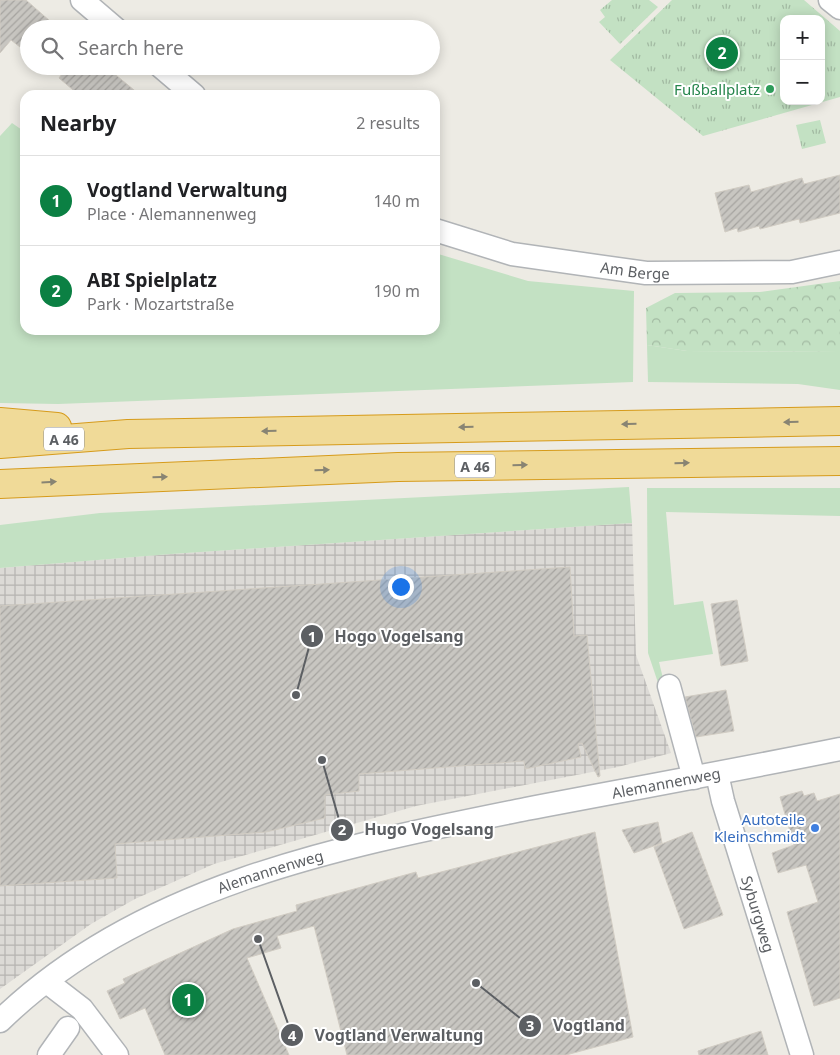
<!DOCTYPE html>
<html lang="en">
<head>
<meta charset="utf-8">
<style>
  body { margin:0; font-family:"Noto Sans",sans-serif; background:#f6f6f6; color:#202124 }
  .controls { position:absolute; right:15px; top:15px; display:grid; overflow:hidden; border-radius:10px; box-shadow:0 2px 12px #0003 }
  .controls button { width:45px; height:45px; display:grid; place-items:center; padding:0; border:0; border-bottom:1px solid #e0e0e0; background:#fff; color:#202124; font:25px sans-serif }
  .you { position:absolute; left:400px; top:586px; width:18px; height:18px; margin:-12px; border:4px solid #fff; border-radius:50%; background:#1a73e8; box-shadow:0 0 0 8px #1a73e833 }
  .badge { display:grid; place-items:center; width:32px; height:32px; border-radius:50%; background:#0b8043; color:#fff; font-size:16px; font-weight:700 }
  .pin { position:absolute; translate:-50% -50%; border:2px solid #fff; box-shadow:0 1px 5px #0006 }
  .list { margin:0; padding:0; list-style:none }
  h2 { display:flex; justify-content:space-between; align-items:center; height:65px; margin:0; padding:0 20px; font-size:21px }
  h2 small { font-size:16px; font-weight:400; color:#757577 }
  .list li { display:grid; grid-template-columns:32px 1fr auto; gap:15px; align-items:center; box-sizing:border-box; height:90px; padding:0 20px; border-top:1px solid #e0e0e0 }
  .list b { display:block; font-size:19px; white-space:nowrap }
  .list p { margin:0; font-size:16px; white-space:nowrap; color:#757577 }
  .list em { font-size:16px; font-style:normal; color:#757577 }
  .icon { flex:none; width:28px; height:28px; fill:none; stroke:currentColor; stroke-width:2; stroke-linecap:round; stroke-linejoin:round }
  .map { position:relative; flex:none; width:840px; height:1055px; overflow:hidden }
  .search { position:absolute; background:#fff; box-shadow:0 2px 12px #0003; left:20px; top:20px; width:420px; height:55px; display:flex; align-items:center; gap:12px; box-sizing:border-box; padding:0 18px; border-radius:28px; color:#757577; font-size:19px }
  .panel { position:absolute; background:#fff; box-shadow:0 2px 12px #0003; left:20px; top:90px; width:420px; height:245px; border-radius:15px }
  .map>svg:first-child { display:block }
  .industrial { fill:url(#industrial-grid) }
  .green { fill:#c3e1c3 }
  .forest { fill:url(#forest-crowns) }
  .park { fill:url(#park-tufts); fill-rule:evenodd }
  .building { fill:url(#building-hatch); stroke:#d1ccc3 }
  .lines { fill:none; stroke-linecap:round; stroke-linejoin:round }
  .minor-casing { stroke:#b1b4b7; stroke-width:25 }
  .highway-casing { stroke:#d69b1b; stroke-width:30 }
  .minor { stroke:#fff; stroke-width:22 }
  .highway { stroke:#f0da98; stroke-width:28 }
  .oneway { fill:#888473 }
  .leisure-dot { fill:#2e9e5b; stroke:#fff; stroke-width:2 }
  .shop-dot { fill:#3f7fe0; stroke:#fff; stroke-width:2 }
  .labels { text-anchor:middle; dominant-baseline:central; stroke-width:4; stroke-linejoin:round; paint-order:stroke }
  .shield { fill:#fff; stroke:#8d8f92; stroke-width:1 }
  .shield-label { font-size:14px; font-weight:bold; fill:#5c5f63 }
  .leisure-label { font-size:15px; fill:#27864d; stroke:#fff; text-anchor:end }
  .street-label { font-size:15px; fill:#5c5f63; stroke:#fff }
  .shop-label { font-size:15px; fill:#366cbe; stroke:#fff; text-anchor:end }
  .leader { fill:none; stroke:#5c5f63; stroke-width:2 }
  .callout-dot { fill:#5c5f63; stroke:#fff; stroke-width:2 }
  .mark-label { font-size:15px; text-anchor:middle; font-weight:bold; fill:#fff }
  .callout-label { font-size:16px; text-anchor:middle; font-weight:bold; fill:#5c5f63; stroke:#fff; stroke-width:4; stroke-linejoin:round; paint-order:stroke }
</style>
</head>
<body>
<div class="map">
<svg width="840" height="1055" viewBox="0 0 840 1055">
  <defs>
    <pattern id="industrial-grid" width="8" height="8" patternUnits="userSpaceOnUse" patternTransform="scale(1.25)"><rect width="8" height="8" fill="#dcdad6"/><path d="M0 4h8M4 0v8" fill="none" stroke="#b6b4b1"/></pattern>
    <pattern id="forest-crowns" width="20" height="18" patternUnits="userSpaceOnUse" patternTransform="scale(1.25)"><rect width="20" height="18" fill="#c3e1c3"/><path d="M2 6a3 3 0 1 1 6 0M12 15a3 3 0 1 1 6 0" fill="none" stroke="#a2baa2"/></pattern>
    <pattern id="park-tufts" width="24" height="20" patternUnits="userSpaceOnUse" patternTransform="scale(1.25)"><rect width="24" height="20" fill="#c3e1c3"/><path d="M3 7l-1-3M5 7V3M7 7l1-3M15 17l-1-3M17 17v-4M19 17l1-3" fill="none" stroke="#a2baa2"/></pattern>
    <pattern id="building-hatch" width="6" height="6" patternUnits="userSpaceOnUse" patternTransform="scale(1.25)"><rect width="6" height="6" fill="#c8c6c1"/><path d="M-1 1l2-2M0 6l6-6M5 7l2-2" fill="none" stroke="#a6a4a0"/></pattern>
  </defs>
  <rect width="100%" height="100%" fill="#edebe4"/>
  <path class="industrial" d="M 632,523 L 636,655 L 671,753 L 618,767 L 416,806 L 214,864 L 135,899 L 91,924 L 0,989 L 0,568 L 171,554 Z"/>
  <path class="green" d="M 12,123 L 25,132 L 25,330 L 435,330 L 435,253 L 528,281 L 634,291 L 633,382 L 58,404 L 0,403 L 0,136 Z
    M 647,345 L 687,351 L 840,352 L 840,390 L 798,384 L 648,382 Z
    M 629,487 L 632,523 L 171,554 L 0,568 L 0,525 L 100,513 Z
    M 647,488 L 840,488 L 840,516 L 666,512 L 674,605 L 703,601 L 713,654 L 659,662 L 680,748 L 648,653 Z"/>
  <path class="forest" d="M 840,281 L 840,352 L 687,351 L 647,345 L 646,308 L 675,293 L 760,292 Z"/>
  <path class="park" d="M 612,0 L 649,0 L 658,7 L 620,44 L 599,22 L 605,17 L 600,10 Z
    M 672,0 L 804,0 L 840,31 L 840,97 L 703,136 L 610,60 ZM 784,19 L 821,19 L 821,101 L 784,101 Z
    M 820,120 L 826,143 L 802,149 L 796,125 Z"/>
  <path class="building" d="M 0,0 L 26,0 L 59,29 L 29,29 L 29,54 L 11,40 L 0,53 Z
    M 68,66 L 105,66 L 140,95 L 79,95 L 59,78 Z
    M 840,175 L 840,213 L 800,223 L 799,219 L 760,229 L 759,226 L 738,232 L 737,228 L 725,232 L 715,193 L 749,185 L 751,192 L 802,178 L 804,184 Z
    M 570,567 L 574,636 L 587,635 L 600,776 L 598,777 L 582,743 L 578,744 L 581,757 L 525,769 L 524,761 L 359,774 L 359,791 L 325,795 L 325,818 L 266,832 L 115,844 L 117,878 L 0,886 L 0,606 Z
    M 737,600 L 748,661 L 721,666 L 711,604 Z
    M 726,690 L 734,731 L 696,737 L 685,697 Z
    M 802,791 L 804,796 L 814,793 L 817,801 L 840,794 L 840,998 L 814,1006 L 787,912 L 818,902 L 806,865 L 778,873 L 772,853 L 794,845 L 780,797 Z
    M 658,822 L 662,843 L 634,853 L 622,830 Z
    M 595,832 L 633,1037 L 566,1055 L 347,1055 L 314,926 L 277,936 L 281,948 L 247,958 L 289,1055 L 165,1055 L 145,1008 L 120,1019 L 107,991 L 125,983 L 123,979 L 233,929 L 297,911 L 296,905 L 416,872 L 418,878 Z
    M 692,832 L 723,915 L 684,929 L 654,847 Z
    M 761,1031 L 768,1055 L 699,1055 L 698,1051 Z"/>
  <g class="lines">
    <g class="minor-casing">
      <g id="minor">
        <path d="M 82,0 L 116,29"/>
        <path d="M 830,0 L 840,8"/>
        <path d="M 160,66 L 194,95"/>
        <path id="s1" d="M 435,230 L 512,254 L 646,273 L 792,272 L 840,262"/>
        <path d="M 669,686 L 694,778"/>
        <path id="s2" d="M 717,774 L 723,801 L 802,1055"/>
        <path d="M 47,982 L 82,1009 L 117,1055"/>
        <path id="s3" d="M 0,1021 C 139,885 343,846 526,809 C 631,789 736,770 840,749"/>
        <path d="M 49,1055 L 68,1028"/>
      </g>
    </g>
    <g class="highway-casing">
      <path id="highway" d="M 0,422 L 57,427
        M 0,444 L 128,434 L 840,421
        M 0,484 L 398,467 L 840,461"/>
    </g>
    <use href="#minor" class="minor"/>
    <use href="#highway" class="highway"/>
  </g>
  <defs><path id="oneway-solid" d="M-6-.8H1V-3.2L6.5 0L1 3.2V.8H-6Z" transform="scale(1.25)"/></defs>
  <g class="oneway">
    <use href="#oneway-solid" transform="translate(791 422) rotate(179)"/>
    <use href="#oneway-solid" transform="translate(629 424) rotate(179)"/>
    <use href="#oneway-solid" transform="translate(466 427) rotate(179)"/>
    <use href="#oneway-solid" transform="translate(269 431) rotate(179)"/>
    <use href="#oneway-solid" transform="translate(682 463) rotate(-1)"/>
    <use href="#oneway-solid" transform="translate(520 465) rotate(-1)"/>
    <use href="#oneway-solid" transform="translate(322 470) rotate(-2)"/>
    <use href="#oneway-solid" transform="translate(160 477) rotate(-2)"/>
    <use href="#oneway-solid" transform="translate(49 482) rotate(-3)"/>
  </g>
  <circle class="leisure-dot" cx="770" cy="89" r="5"/>
  <circle class="shop-dot" cx="815" cy="828" r="5"/>
  <g class="labels">
    <g class="shield">
      <rect x="44" y="427.5" width="40" height="23" rx="4"/>
      <rect x="455" y="454.5" width="40" height="23" rx="4"/>
    </g>
    <g class="shield-label">
      <text x="64" y="439">A 46</text>
      <text x="475" y="466">A 46</text>
    </g>
    <g class="leisure-label">
      <text x="760" y="89">Fußballplatz</text>
    </g>
    <g class="street-label">
      <text stroke="none"><textPath href="#s1" startOffset="205">Am Berge</textPath></text>
      <text stroke="none"><textPath href="#s3" startOffset="718">Alemannenweg</textPath></text>
      <text stroke="none"><textPath href="#s3" startOffset="312">Alemannenweg</textPath></text>
      <text stroke="none"><textPath href="#s2" startOffset="146">Syburgweg</textPath></text>
    </g>
    <g class="shop-label">
      <text x="805" y="819">Autoteile<tspan x="805" dy="17">Kleinschmidt</tspan></text>
    </g>
  </g>
  <path class="leader" d="M296 695L312 636M322 760L342 830M476 983L530 1026M258 939L292 1035"/>
  <g class="callout-dot">
    <circle cx="296" cy="695" r="5"/>
    <circle cx="322" cy="760" r="5"/>
    <circle cx="476" cy="983" r="5"/>
    <circle cx="258" cy="939" r="5"/>
    <circle cx="312" cy="636" r="12"/>
    <circle cx="342" cy="830" r="12"/>
    <circle cx="530" cy="1026" r="12"/>
    <circle cx="292" cy="1035" r="12"/>
  </g>
  <g class="mark-label">
    <text x="312" y="642">1</text>
    <text x="342" y="835">2</text>
    <text x="530" y="1031">3</text>
    <text x="292" y="1041">4</text>
  </g>
  <g class="callout-label">
    <text x="399" y="642">Hogo Vogelsang</text>
    <text x="429" y="835">Hugo Vogelsang</text>
    <text x="589" y="1031">Vogtland</text>
    <text x="399" y="1041">Vogtland Verwaltung</text>
  </g>
</svg>
<div class="controls">
<button>+</button>
<button>−</button>
</div>
<div class="you"></div>
<div class="pin badge" style="left:188px;top:1000px">1</div>
<div class="pin badge" style="left:722px;top:53px">2</div>
<div class="search"><svg class="icon" aria-label="search" viewBox="0 0 24 24"><circle cx="10" cy="10" r="6"/><path d="M15 15l6 6"/></svg>Search here</div>
<section class="panel">
<h2>Nearby<small>2 results</small></h2>
<ul class="list">
<li><span class="badge">1</span><div><b>Vogtland Verwaltung</b><p>Place · Alemannenweg</p></div><em>140 m</em></li>
<li><span class="badge">2</span><div><b>ABI Spielplatz</b><p>Park · Mozartstraße</p></div><em>190 m</em></li>
</ul>
</section>
</div>
</body>
</html>
